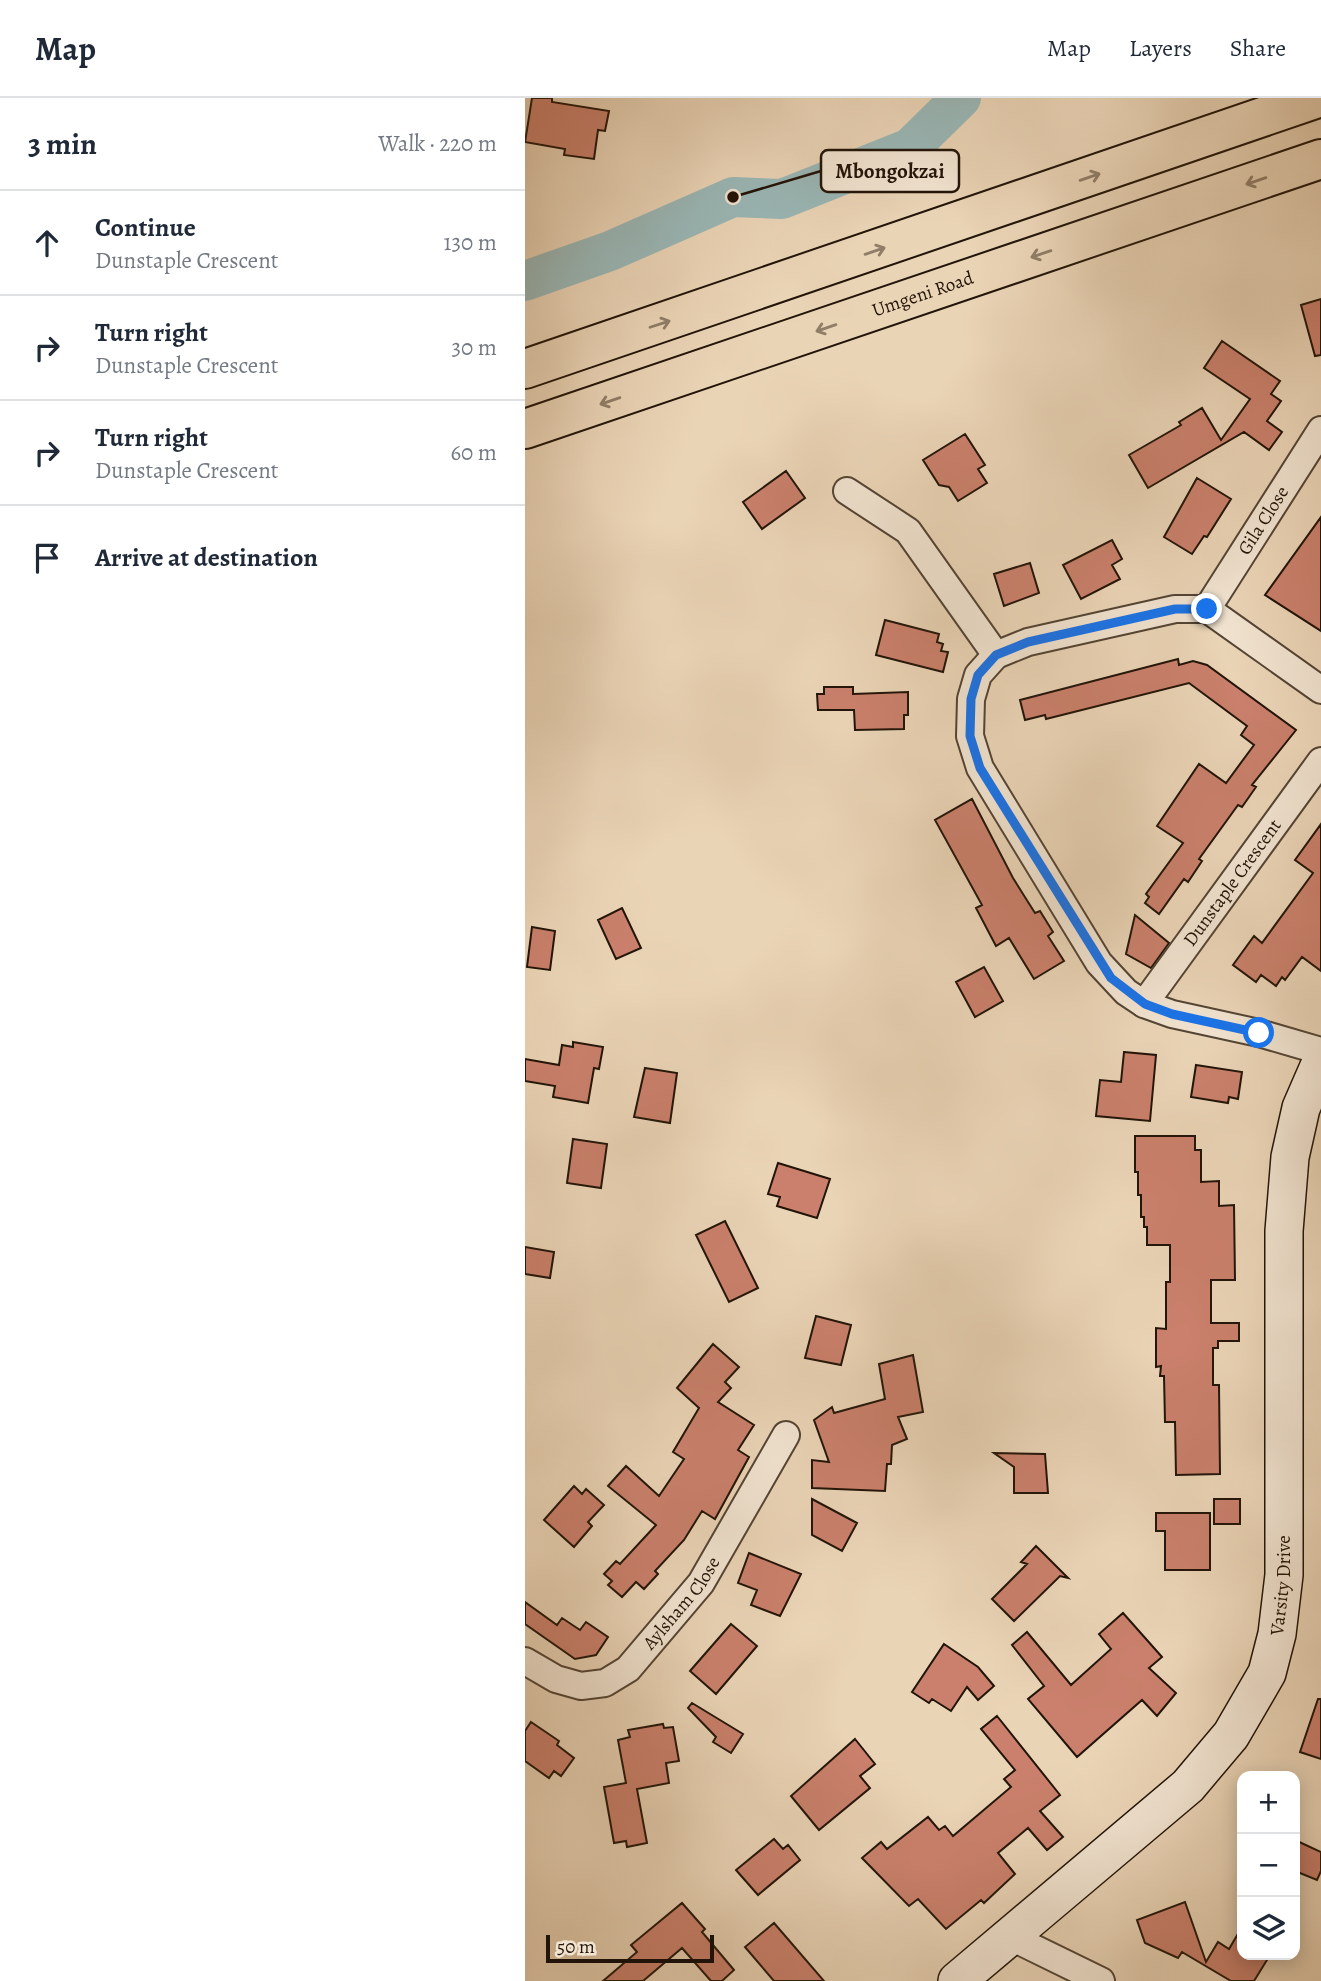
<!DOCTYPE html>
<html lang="en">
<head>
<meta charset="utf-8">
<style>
  body { margin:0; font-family:Alegreya,serif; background:#f6f6f7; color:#1f2937 }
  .controls { position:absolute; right:21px; bottom:21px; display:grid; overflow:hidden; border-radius:14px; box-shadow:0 4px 18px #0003 }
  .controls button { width:63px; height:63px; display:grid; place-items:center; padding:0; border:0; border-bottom:2px solid #e0e1e3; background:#fff; color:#1f2937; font:35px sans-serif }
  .scale { position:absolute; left:21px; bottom:18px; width:168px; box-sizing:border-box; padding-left:7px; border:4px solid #221408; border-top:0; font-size:19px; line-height:24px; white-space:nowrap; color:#221408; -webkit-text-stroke:5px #f1e3d0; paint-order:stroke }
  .stop { position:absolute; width:21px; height:21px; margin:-16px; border:5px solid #1a73e8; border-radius:50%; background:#fff }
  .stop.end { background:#1a73e8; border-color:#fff; box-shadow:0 2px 7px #0008 }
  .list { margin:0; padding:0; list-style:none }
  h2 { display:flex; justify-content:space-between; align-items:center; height:91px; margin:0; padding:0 28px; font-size:30px }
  h2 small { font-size:23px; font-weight:400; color:#747a83 }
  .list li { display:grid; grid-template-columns:46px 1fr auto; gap:21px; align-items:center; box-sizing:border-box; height:105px; padding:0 28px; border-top:2px solid #e0e1e3 }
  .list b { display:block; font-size:26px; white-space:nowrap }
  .list p { margin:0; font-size:23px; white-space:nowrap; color:#747a83 }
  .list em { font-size:23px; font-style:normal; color:#747a83 }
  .icon { flex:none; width:38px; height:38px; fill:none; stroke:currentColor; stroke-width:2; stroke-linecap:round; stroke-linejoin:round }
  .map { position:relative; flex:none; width:796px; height:1883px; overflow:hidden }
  header { display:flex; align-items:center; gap:42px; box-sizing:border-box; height:98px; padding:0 35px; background:#fff; border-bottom:2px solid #e0e1e3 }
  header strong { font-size:33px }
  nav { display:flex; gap:38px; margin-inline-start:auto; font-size:24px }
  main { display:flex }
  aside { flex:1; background:#fff }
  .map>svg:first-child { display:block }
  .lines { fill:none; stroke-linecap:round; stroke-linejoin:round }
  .river { stroke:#9ab7b6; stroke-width:40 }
  .building { fill:#ca806c; stroke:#221408; stroke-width:2 }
  .street-casing { stroke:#544434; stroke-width:30 }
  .secondary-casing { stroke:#221408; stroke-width:40 }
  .highway-casing { stroke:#221408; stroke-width:42 }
  .street { stroke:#f1e3d0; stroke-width:26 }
  .secondary { stroke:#f1e3d0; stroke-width:37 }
  .highway { stroke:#ead4b6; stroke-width:38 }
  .oneway { stroke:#907e68 }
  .route { stroke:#1a73e8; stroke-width:9 }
  .labels { text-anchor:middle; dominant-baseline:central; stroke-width:7; stroke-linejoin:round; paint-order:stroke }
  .street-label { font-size:19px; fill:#221408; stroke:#f1e3d0 }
  .leader { fill:none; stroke:#221408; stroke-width:2.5 }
  .callout-dot { fill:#221408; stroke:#f1e3d0; stroke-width:2.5 }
  .callout { fill:#f1e3d0; stroke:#221408; stroke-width:2.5 }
  .callout-label { font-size:21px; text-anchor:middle; font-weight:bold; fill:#221408 }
</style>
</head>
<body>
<header>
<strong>Map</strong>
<nav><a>Map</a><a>Layers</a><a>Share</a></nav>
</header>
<main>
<aside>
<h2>3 min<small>Walk · 220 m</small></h2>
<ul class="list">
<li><svg class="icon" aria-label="ahead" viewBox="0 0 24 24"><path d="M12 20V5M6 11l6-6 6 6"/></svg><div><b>Continue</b><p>Dunstaple Crescent</p></div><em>130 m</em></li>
<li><svg class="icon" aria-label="right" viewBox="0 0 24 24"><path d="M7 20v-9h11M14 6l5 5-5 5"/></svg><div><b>Turn right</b><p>Dunstaple Crescent</p></div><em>30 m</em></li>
<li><svg class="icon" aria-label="right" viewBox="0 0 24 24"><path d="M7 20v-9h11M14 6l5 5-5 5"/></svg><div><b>Turn right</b><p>Dunstaple Crescent</p></div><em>60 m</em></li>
<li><svg class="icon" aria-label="arrive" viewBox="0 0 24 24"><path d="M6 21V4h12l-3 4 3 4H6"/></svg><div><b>Arrive at destination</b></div></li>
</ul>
</aside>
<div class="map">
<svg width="796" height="1883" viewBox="0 0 796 1883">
  <rect width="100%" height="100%" fill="#ead4b6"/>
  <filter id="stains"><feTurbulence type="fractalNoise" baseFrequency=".00286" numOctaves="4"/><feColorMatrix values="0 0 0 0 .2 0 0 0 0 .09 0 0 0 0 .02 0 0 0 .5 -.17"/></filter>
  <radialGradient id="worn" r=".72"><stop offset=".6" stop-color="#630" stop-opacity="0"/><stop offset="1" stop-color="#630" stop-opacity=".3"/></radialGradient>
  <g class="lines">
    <path class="river" d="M 0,183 L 85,153 L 208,99 L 257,101 L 385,50 L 436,0"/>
  </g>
  <path class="building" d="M 7,0 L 27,0 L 27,4 L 84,13 L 80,33 L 73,32 L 69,61 L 39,57 L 40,51 L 0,44 Z
    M 796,201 L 796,257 L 790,258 L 776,207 Z
    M 697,243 L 755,283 L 746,296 L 756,303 L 742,323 L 757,334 L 744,352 L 719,334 L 623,390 L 604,357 L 656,327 L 654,324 L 677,310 L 696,342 L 725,301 L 679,270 Z
    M 440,336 L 460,367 L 453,371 L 462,385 L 433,403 L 424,389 L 414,387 L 398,362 Z
    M 261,373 L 280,400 L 237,431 L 218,404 Z
    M 672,380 L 706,401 L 682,439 L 679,438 L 667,456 L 639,439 Z
    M 796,419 L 796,533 L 740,497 Z
    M 587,442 L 597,461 L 587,467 L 595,481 L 556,501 L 538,467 Z
    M 505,465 L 514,495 L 479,508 L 469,476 Z
    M 360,522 L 414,536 L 412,544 L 418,546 L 416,553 L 423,554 L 418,574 L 351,557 Z
    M 653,561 L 654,567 L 668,563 L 682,567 L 771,632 L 727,687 L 731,689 L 717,709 L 713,707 L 674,761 L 677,763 L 663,784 L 659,781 L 634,816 L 620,805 L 624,799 L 621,796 L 658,745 L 632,728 L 674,666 L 701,685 L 729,647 L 716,637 L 722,628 L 664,585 L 521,621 L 520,617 L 500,622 L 495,602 Z
    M 299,589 L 328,589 L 328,596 L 383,594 L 383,617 L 379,617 L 379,631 L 330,632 L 329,612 L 293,612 L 292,596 L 299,596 Z
    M 447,701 L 488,780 L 510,815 L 515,813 L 528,834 L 523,838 L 539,863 L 509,881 L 484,840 L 471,848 L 451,810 L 457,807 L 410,722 Z
    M 796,726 L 796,873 L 777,859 L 760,882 L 757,879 L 751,888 L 736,877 L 731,884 L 708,867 L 729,838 L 737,845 L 788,775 L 770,762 Z
    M 97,810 L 116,850 L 91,861 L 73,822 Z
    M 610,817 L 644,845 L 626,870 L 601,856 Z
    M 7,829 L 30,833 L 25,872 L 2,869 Z
    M 459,869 L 478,903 L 450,919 L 431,884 Z
    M 48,944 L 78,949 L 74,971 L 69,970 L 63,1005 L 28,999 L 30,988 L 0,983 L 0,961 L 34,967 L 37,947 L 48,949 Z
    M 599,954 L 631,957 L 625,1023 L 571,1018 L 575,982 L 596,984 Z
    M 671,967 L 717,974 L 713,1001 L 704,999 L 703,1005 L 666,999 Z
    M 120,970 L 152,975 L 145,1025 L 109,1019 Z
    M 610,1038 L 670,1038 L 670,1052 L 676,1052 L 676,1084 L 694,1083 L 694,1108 L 709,1107 L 710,1182 L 686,1182 L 686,1225 L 714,1225 L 714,1243 L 693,1243 L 693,1250 L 688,1250 L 688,1287 L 694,1287 L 695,1376 L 651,1377 L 650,1324 L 640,1324 L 639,1278 L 635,1278 L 636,1268 L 631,1269 L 631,1230 L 641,1231 L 641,1184 L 645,1184 L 645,1147 L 622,1147 L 622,1129 L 619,1129 L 619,1119 L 616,1119 L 616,1097 L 613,1097 L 613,1074 L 610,1074 Z
    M 48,1041 L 82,1046 L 76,1090 L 42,1085 Z
    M 253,1065 L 305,1081 L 292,1120 L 252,1108 L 255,1099 L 243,1096 Z
    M 200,1123 L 233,1190 L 204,1204 L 171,1137 Z
    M 0,1149 L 29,1154 L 25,1180 L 0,1176 Z
    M 291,1218 L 326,1227 L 316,1267 L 280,1260 Z
    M 188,1246 L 214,1269 L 200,1284 L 206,1290 L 193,1304 L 229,1327 L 213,1352 L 224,1359 L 190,1421 L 177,1413 L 159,1442 L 130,1473 L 133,1476 L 119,1491 L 111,1484 L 97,1499 L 83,1487 L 87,1483 L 79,1476 L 91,1463 L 95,1466 L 131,1427 L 83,1388 L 101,1368 L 134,1398 L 159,1361 L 148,1354 L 174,1310 L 152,1290 Z
    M 388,1257 L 398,1314 L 373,1319 L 382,1341 L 367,1347 L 366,1366 L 362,1366 L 360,1393 L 287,1390 L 287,1362 L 304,1364 L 289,1322 L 307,1309 L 309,1315 L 360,1301 L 354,1266 Z
    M 469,1355 L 520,1356 L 523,1395 L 489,1395 L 489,1369 Z
    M 49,1388 L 57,1396 L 61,1391 L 79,1407 L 63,1424 L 67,1428 L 49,1449 L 19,1422 Z
    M 287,1401 L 332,1425 L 317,1453 L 287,1437 Z
    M 689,1401 L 715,1401 L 715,1426 L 689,1426 Z
    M 631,1415 L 685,1415 L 685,1472 L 640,1472 L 640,1433 L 631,1433 Z
    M 511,1448 L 543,1480 L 535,1478 L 489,1523 L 467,1501 L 502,1466 L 496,1464 Z
    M 224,1455 L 276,1476 L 255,1518 L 226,1507 L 232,1492 L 213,1485 Z
    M 0,1504 L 32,1527 L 37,1520 L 55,1532 L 61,1524 L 83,1539 L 71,1557 L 50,1561 L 0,1526 Z
    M 598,1515 L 637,1559 L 624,1570 L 651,1595 L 632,1618 L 617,1602 L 552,1659 L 503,1601 L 519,1588 L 487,1547 L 502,1534 L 546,1587 L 586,1551 L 574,1536 Z
    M 206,1526 L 232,1548 L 191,1596 L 165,1573 Z
    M 419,1546 L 453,1569 L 469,1588 L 453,1602 L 442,1589 L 426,1613 L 407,1601 L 404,1605 L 387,1594 Z
    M 793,1601 L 796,1601 L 796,1661 L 775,1654 Z
    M 167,1605 L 218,1636 L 206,1655 L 188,1644 L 191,1639 L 163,1610 Z
    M 472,1618 L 535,1697 L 515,1713 L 538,1739 L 522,1752 L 503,1730 L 473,1755 L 490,1776 L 459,1805 L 456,1802 L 421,1831 L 393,1801 L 384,1808 L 337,1760 L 356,1744 L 362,1751 L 403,1719 L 414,1732 L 420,1728 L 428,1738 L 486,1689 L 479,1681 L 490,1672 L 456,1631 Z
    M 6,1624 L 34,1643 L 32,1647 L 49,1660 L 36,1678 L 29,1673 L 24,1680 L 0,1663 L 0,1633 Z
    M 138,1626 L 139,1630 L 148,1629 L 154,1663 L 141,1665 L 144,1685 L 112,1691 L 122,1745 L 102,1749 L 101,1743 L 89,1745 L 79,1689 L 101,1685 L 93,1642 L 105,1639 L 103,1632 Z
    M 330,1641 L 350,1666 L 335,1678 L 345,1690 L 294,1732 L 266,1698 Z
    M 249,1741 L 258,1751 L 263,1747 L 275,1762 L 233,1797 L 211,1772 Z
    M 770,1742 L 796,1754 L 796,1773 L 792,1782 L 770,1773 Z
    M 660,1804 L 681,1864 L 693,1844 L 704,1851 L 717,1829 L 717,1857 L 745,1857 L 729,1883 L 706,1883 L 657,1854 L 653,1860 L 620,1845 L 612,1822 Z
    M 157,1805 L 180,1831 L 177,1834 L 209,1872 L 197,1883 L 186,1883 L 157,1850 L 118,1883 L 78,1883 L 112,1854 L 106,1847 Z
    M 249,1825 L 299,1883 L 249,1883 L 220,1849 Z"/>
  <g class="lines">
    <g class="street-casing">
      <g id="street">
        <path d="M 322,393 L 383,433 L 471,557"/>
        <path id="s1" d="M 682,511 L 796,332"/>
        <path d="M 796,592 L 682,511 L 650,511 L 503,544 L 471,557 L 453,577 L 446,601 L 445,638 L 455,670 L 574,865 L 601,894 L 619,906 L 647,916 L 734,935 L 796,953"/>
        <path id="s2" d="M 619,906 L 796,663"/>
        <path id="s3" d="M 0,1563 L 31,1581 L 56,1588 L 80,1585 L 103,1571 L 176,1485 L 261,1337"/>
        <path d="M 484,1838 L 576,1883"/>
      </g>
    </g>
    <g class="secondary-casing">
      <g id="secondary">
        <path id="s4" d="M 432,1883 L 663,1688 L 706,1637 L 742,1575 L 752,1536 L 759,1477 L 759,1133 L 765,1059 L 776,1010 L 796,964"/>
      </g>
    </g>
    <g class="highway-casing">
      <g id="highway">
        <path d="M 0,271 L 793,0"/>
        <path id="s5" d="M 0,331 L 796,61"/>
      </g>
    </g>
    <use href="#street" class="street"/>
    <use href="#secondary" class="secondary"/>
    <use href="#highway" class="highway"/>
  </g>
  <defs><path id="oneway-shaft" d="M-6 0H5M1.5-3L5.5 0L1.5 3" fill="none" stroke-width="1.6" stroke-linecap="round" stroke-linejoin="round" transform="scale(1.75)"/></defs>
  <g class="oneway">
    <use href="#oneway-shaft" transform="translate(565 79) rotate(-19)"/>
    <use href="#oneway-shaft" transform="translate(731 83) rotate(161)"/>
    <use href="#oneway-shaft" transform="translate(350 153) rotate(-19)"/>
    <use href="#oneway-shaft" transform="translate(516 156) rotate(161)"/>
    <use href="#oneway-shaft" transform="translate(135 226) rotate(-18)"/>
    <use href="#oneway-shaft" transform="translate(301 230) rotate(161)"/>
    <use href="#oneway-shaft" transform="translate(85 303) rotate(161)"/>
  </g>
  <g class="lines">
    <path class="route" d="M 682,511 L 650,511 L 503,544 L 471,557 L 453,577 L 446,601 L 445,638 L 455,670 L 586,880 L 620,906 L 647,916 L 734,935"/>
  </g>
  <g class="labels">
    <g class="street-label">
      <text stroke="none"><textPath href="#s5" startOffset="420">Umgeni Road</textPath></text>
      <text stroke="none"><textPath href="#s1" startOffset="105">Gila Close</textPath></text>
      <text stroke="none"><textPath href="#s2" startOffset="150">Dunstaple Crescent</textPath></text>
      <text stroke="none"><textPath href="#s4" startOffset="530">Varsity Drive</textPath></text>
      <text stroke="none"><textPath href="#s3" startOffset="198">Aylsham Close</textPath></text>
    </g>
  </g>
  <path class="leader" d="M208 99L296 73"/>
  <circle class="callout-dot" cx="208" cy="99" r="7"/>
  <rect class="callout" x="296" y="52" width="138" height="42" rx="7"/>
  <g class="callout-label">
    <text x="365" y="80">Mbongokzai</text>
  </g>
  <rect width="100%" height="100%" filter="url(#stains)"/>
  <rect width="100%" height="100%" fill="url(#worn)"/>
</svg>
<div class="controls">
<button>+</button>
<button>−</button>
<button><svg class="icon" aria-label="layers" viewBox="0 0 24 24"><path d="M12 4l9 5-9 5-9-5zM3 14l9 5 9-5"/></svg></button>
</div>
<div class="scale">50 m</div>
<div class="stop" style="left:734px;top:935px"></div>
<div class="stop end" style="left:682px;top:511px"></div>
</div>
</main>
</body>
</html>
